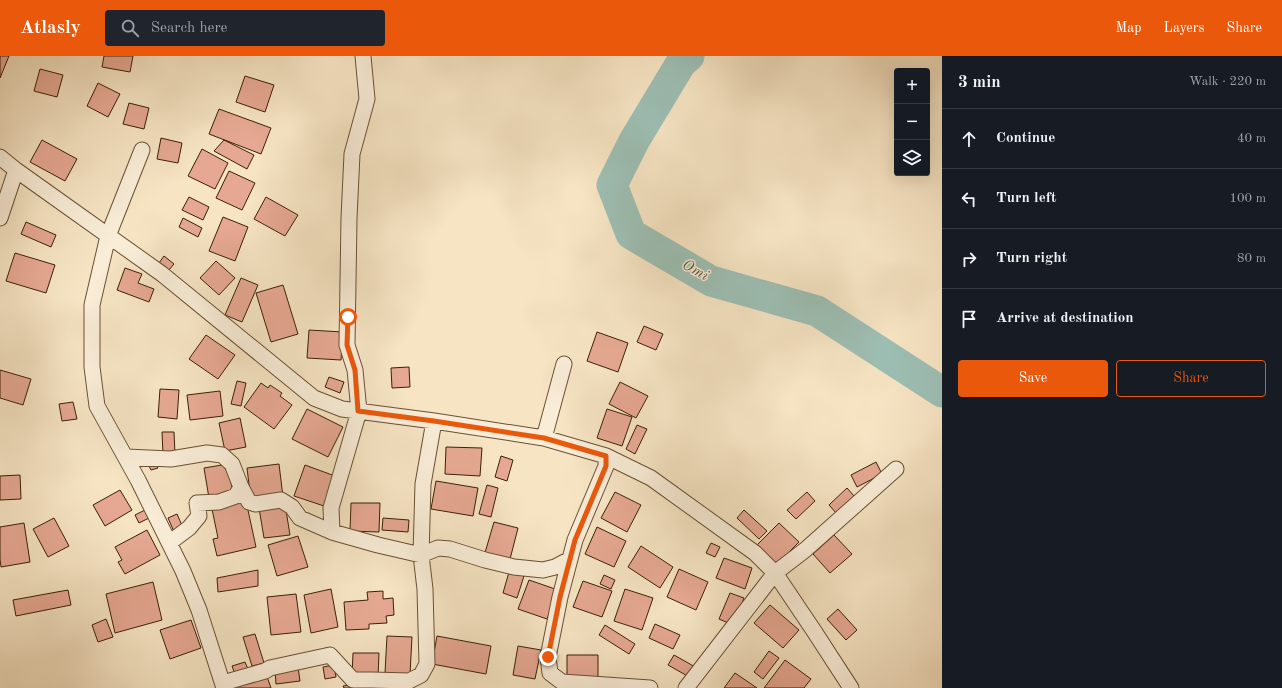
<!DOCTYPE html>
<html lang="en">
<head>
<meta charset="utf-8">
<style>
  body { margin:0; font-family:"Old Standard TT",serif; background:#20242c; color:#f1f3f6 }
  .controls { position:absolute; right:12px; top:12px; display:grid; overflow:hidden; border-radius:4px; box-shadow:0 4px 16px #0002 }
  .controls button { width:36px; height:36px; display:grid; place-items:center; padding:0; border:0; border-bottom:1px solid #363941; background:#171b24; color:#f1f3f6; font:20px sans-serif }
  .stop { position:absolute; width:12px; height:12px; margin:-9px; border:3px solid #ea580c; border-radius:50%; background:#fff }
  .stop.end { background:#ea580c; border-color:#fff; box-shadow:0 1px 4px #0008 }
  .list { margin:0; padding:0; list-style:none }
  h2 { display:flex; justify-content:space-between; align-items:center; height:52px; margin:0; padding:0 16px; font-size:17px }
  h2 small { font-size:13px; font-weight:400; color:#9ea1a6 }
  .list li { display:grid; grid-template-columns:26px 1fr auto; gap:12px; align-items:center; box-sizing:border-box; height:60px; padding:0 16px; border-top:1px solid #363941 }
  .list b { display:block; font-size:15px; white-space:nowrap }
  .list em { font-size:13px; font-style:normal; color:#9ea1a6 }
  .actions { display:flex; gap:8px; padding:12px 16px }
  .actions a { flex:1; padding:9px 0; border:1px solid #ea580c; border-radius:4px; text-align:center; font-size:14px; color:#ea580c }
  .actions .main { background:#ea580c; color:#fff }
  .icon { flex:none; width:22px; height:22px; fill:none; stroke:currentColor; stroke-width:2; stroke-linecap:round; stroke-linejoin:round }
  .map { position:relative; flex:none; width:942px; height:632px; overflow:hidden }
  header { display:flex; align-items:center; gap:24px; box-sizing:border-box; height:56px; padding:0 20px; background:#ea580c; color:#fff }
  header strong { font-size:19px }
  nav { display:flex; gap:22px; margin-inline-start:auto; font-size:14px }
  .search { width:280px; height:36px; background:#20242c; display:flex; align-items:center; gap:10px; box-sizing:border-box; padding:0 14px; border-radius:4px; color:#9ea1a6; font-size:15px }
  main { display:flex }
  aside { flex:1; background:#171b24 }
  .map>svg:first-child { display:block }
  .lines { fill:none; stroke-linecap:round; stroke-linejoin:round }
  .river { stroke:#9dbfb4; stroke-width:31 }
  .building { fill:#e6a892; stroke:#3b1f05 }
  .street-casing { stroke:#6a5034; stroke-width:17 }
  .street { stroke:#f9edd8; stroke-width:15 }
  .route { stroke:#ea580c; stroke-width:5 }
  .labels { text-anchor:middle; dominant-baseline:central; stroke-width:3; stroke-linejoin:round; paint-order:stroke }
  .water-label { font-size:15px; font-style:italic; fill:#584f3a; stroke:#f9edd8 }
</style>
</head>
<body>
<header>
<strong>Atlasly</strong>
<div class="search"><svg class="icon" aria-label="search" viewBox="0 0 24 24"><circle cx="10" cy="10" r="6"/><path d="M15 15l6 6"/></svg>Search here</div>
<nav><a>Map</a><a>Layers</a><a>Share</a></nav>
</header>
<main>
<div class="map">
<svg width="942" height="632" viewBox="0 0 942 632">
  <rect width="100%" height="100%" fill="#f6e4c3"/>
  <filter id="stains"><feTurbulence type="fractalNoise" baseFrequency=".005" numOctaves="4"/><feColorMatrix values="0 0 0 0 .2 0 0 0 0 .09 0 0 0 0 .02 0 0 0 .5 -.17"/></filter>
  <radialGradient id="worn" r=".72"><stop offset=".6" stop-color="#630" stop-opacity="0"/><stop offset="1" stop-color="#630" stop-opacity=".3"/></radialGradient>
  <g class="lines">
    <path class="river" d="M 689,0 L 681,7 L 634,85 L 612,129 L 631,178 L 711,225 L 817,255 L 942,336"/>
  </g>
  <path class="building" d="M 0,0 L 9,0 L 0,22 Z
    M 104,0 L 133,0 L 130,16 L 102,11 Z
    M 40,13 L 63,19 L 57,41 L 34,35 Z
    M 245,20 L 274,29 L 265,56 L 236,46 Z
    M 98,27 L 120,38 L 108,61 L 87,50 Z
    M 129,47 L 149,52 L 144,73 L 123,68 Z
    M 219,53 L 271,72 L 261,98 L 209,78 Z
    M 161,82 L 182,87 L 178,107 L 157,103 Z
    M 42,84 L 77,103 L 65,125 L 30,106 Z
    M 224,84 L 254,99 L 247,113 L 214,95 Z
    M 202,93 L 228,107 L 215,133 L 188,120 Z
    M 229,115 L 255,127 L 242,154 L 216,142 Z
    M 189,141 L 209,151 L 203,164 L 182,154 Z
    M 266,141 L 298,159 L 285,180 L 254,163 Z
    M 223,161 L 248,171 L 235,205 L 209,195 Z
    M 183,162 L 202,172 L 198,181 L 179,171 Z
    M 26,166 L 56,179 L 51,191 L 21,178 Z
    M 15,197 L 55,209 L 46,237 L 6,225 Z
    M 164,200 L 174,208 L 168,215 L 159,207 Z
    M 216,205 L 235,222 L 219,239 L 200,222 Z
    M 125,212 L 142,218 L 138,227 L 154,233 L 149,246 L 117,234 Z
    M 241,222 L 258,229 L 242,266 L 225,259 Z
    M 283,229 L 298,278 L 271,286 L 256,237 Z
    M 644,270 L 663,278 L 656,294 L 637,286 Z
    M 309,274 L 343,276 L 341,304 L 307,302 Z
    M 597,276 L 628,287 L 618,316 L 587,305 Z
    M 206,279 L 235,299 L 218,323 L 189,303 Z
    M 409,311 L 410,331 L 392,332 L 391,312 Z
    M 0,314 L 31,323 L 23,349 L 0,342 Z
    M 329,321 L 344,326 L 340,337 L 325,331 Z
    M 237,325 L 246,327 L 241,350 L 231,348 Z
    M 620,326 L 648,340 L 636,362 L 609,348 Z
    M 261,327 L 268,332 L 270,329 L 282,337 L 280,340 L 292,349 L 274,373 L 244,351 Z
    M 160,333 L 179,334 L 177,363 L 158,361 Z
    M 220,335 L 223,360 L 190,364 L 187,339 Z
    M 73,346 L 77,363 L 62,365 L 59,348 Z
    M 307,353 L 343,371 L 328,401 L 292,383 Z
    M 607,353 L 632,361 L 622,390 L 597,382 Z
    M 240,362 L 246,391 L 225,395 L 219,367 Z
    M 637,369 L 647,373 L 635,398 L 626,393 Z
    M 162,376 L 174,376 L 175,398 L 163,398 Z
    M 446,391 L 482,392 L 480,420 L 445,418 Z
    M 501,400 L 513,404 L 507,425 L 495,421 Z
    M 154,403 L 158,412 L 151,414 L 147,406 Z
    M 876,406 L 882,418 L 857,431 L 851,419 Z
    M 228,408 L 233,438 L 209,442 L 204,412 Z
    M 279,408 L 283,441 L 251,445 L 247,412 Z
    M 305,409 L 335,420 L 324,450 L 294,440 Z
    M 20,419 L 21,443 L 0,444 L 0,420 Z
    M 436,425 L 478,432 L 473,460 L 431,453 Z
    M 487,429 L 498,432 L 491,461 L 479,458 Z
    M 847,432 L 855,441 L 837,458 L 829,449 Z
    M 120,434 L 132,454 L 105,470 L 93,449 Z
    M 615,436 L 641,449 L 627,476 L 601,462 Z
    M 807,436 L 815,445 L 796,463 L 787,454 Z
    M 246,445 L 256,491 L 217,500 L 213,483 L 218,482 L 212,453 Z
    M 351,447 L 380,447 L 379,476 L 350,475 Z
    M 285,448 L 290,479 L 264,482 L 259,452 Z
    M 145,454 L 149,462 L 139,467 L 135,459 Z
    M 744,454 L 767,475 L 759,483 L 737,462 Z
    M 177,458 L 184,474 L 175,478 L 168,462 Z
    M 54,462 L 69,490 L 48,501 L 33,473 Z
    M 383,462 L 409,464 L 408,476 L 382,474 Z
    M 494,466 L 518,472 L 509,507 L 484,500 Z
    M 24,467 L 30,506 L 1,511 L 0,503 L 0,471 Z
    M 779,467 L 799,486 L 777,508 L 757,489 Z
    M 597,471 L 626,485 L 614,511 L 585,498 Z
    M 147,474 L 160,499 L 125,518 L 118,506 L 122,504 L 115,491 Z
    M 834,479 L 852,498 L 830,517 L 813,498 Z
    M 298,480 L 308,511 L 277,520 L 268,489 Z
    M 711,487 L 720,491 L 715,501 L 706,497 Z
    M 641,490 L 673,511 L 660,532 L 628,511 Z
    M 724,502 L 752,512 L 745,533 L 716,522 Z
    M 679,513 L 708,526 L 696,554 L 667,541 Z
    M 258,514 L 258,530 L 218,536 L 217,522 Z
    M 509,516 L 524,520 L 517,542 L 503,537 Z
    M 604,519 L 615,524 L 611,533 L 600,528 Z
    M 529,524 L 558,534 L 547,563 L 518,553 Z
    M 583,525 L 612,535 L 602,561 L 573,551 Z
    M 153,526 L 162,564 L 115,577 L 106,538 Z
    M 331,533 L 338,571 L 311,577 L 304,539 Z
    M 625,533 L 653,542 L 642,574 L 614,565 Z
    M 68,534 L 71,549 L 16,560 L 13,544 Z
    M 383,535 L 383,543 L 393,542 L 394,559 L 386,560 L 387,567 L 369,568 L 369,573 L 346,574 L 344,546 L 368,544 L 367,536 Z
    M 730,537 L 744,542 L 733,569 L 719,563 Z
    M 296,538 L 301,576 L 271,579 L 267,541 Z
    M 770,549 L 799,574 L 783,592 L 754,567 Z
    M 838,553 L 857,574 L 846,584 L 827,563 Z
    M 106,563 L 113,581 L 98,586 L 92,569 Z
    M 191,564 L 201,592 L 170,603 L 160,574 Z
    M 655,568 L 680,579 L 673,593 L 649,582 Z
    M 605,569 L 635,588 L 629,598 L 599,579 Z
    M 255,578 L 264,607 L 252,610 L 243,581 Z
    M 387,580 L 412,581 L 410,618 L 385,617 Z
    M 437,580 L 491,590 L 486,618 L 432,608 Z
    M 518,590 L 541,594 L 535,623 L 513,619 Z
    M 769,595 L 779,602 L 763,623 L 754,616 Z
    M 353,597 L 379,597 L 378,621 L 352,620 Z
    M 567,599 L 598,599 L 598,621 L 567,621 Z
    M 674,599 L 697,612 L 691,622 L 668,609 Z
    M 785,604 L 811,623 L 804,632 L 764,632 Z
    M 245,606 L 248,613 L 235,618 L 232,610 Z
    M 334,609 L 336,621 L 325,623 L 323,611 Z
    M 298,611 L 300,625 L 276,628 L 275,614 Z
    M 265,615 L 271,632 L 235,632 L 233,625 Z
    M 735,617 L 757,632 L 724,632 Z
    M 370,626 L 371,632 L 344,632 L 343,630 Z"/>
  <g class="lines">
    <g class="street-casing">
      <path id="street" d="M 142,94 L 108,180 L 92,249 L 92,311 L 97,350 L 138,424 L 183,515 L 199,554 L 224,632
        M 0,101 L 16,114 L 162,218 L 314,342 L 342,353 L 434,365 L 544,382 L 606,400 L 651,422 L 755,497 L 775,517 L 814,575 L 851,632
        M 0,162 L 16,114
        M 544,382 L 564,308
        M 606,400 L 606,410 L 575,484 L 560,541 L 548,601 L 550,617 L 562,626 L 650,632
        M 126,401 L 171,403 L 207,397 L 222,399 L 232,408 L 241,431 L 249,446 L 255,448 L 281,444 L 292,451 L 300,462 L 332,476 L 378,489 L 421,499 L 438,492 L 450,493 L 485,504 L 514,511 L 543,514 L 555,511 L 570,503
        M 332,476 L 331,452 L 359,355 L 355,314 L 347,289 L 349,162 L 352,98 L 367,43 L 363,0
        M 169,487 L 189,472 L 199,460 L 197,447 L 219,446 L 236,440 L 241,431
        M 223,627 L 265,615 L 270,612 L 330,599 L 353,624 L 372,624 L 409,625 L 421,619 L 427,608 L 425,533 L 421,499 L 423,428 L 434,365
        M 686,632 L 775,517 L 805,494 L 896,413"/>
    </g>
    <use href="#street" class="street"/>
  </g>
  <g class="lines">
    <path class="route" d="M 348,261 L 347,289 L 355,314 L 358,355 L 434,365 L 544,382 L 606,400 L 606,410 L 575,484 L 560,541 L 548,601"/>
  </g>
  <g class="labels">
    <g class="water-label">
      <text transform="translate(695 215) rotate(29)">Omi</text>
    </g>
  </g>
  <rect width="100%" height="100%" filter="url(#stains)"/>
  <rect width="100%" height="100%" fill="url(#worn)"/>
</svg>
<div class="controls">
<button>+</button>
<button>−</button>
<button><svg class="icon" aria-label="layers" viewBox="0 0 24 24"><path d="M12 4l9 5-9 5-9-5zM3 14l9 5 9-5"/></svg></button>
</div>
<div class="stop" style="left:348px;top:261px"></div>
<div class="stop end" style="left:548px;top:601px"></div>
</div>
<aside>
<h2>3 min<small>Walk · 220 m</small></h2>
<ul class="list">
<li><svg class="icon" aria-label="ahead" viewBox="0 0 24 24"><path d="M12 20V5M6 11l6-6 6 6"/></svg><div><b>Continue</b></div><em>40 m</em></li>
<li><svg class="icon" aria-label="left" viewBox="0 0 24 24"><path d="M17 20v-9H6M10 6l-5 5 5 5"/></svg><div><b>Turn left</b></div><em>100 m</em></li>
<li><svg class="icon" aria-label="right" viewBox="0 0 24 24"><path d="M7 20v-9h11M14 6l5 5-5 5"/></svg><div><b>Turn right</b></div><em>80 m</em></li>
<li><svg class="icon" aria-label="arrive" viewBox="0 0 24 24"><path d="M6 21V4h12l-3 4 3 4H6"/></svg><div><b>Arrive at destination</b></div></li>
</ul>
<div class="actions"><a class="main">Save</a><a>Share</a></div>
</aside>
</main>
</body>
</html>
